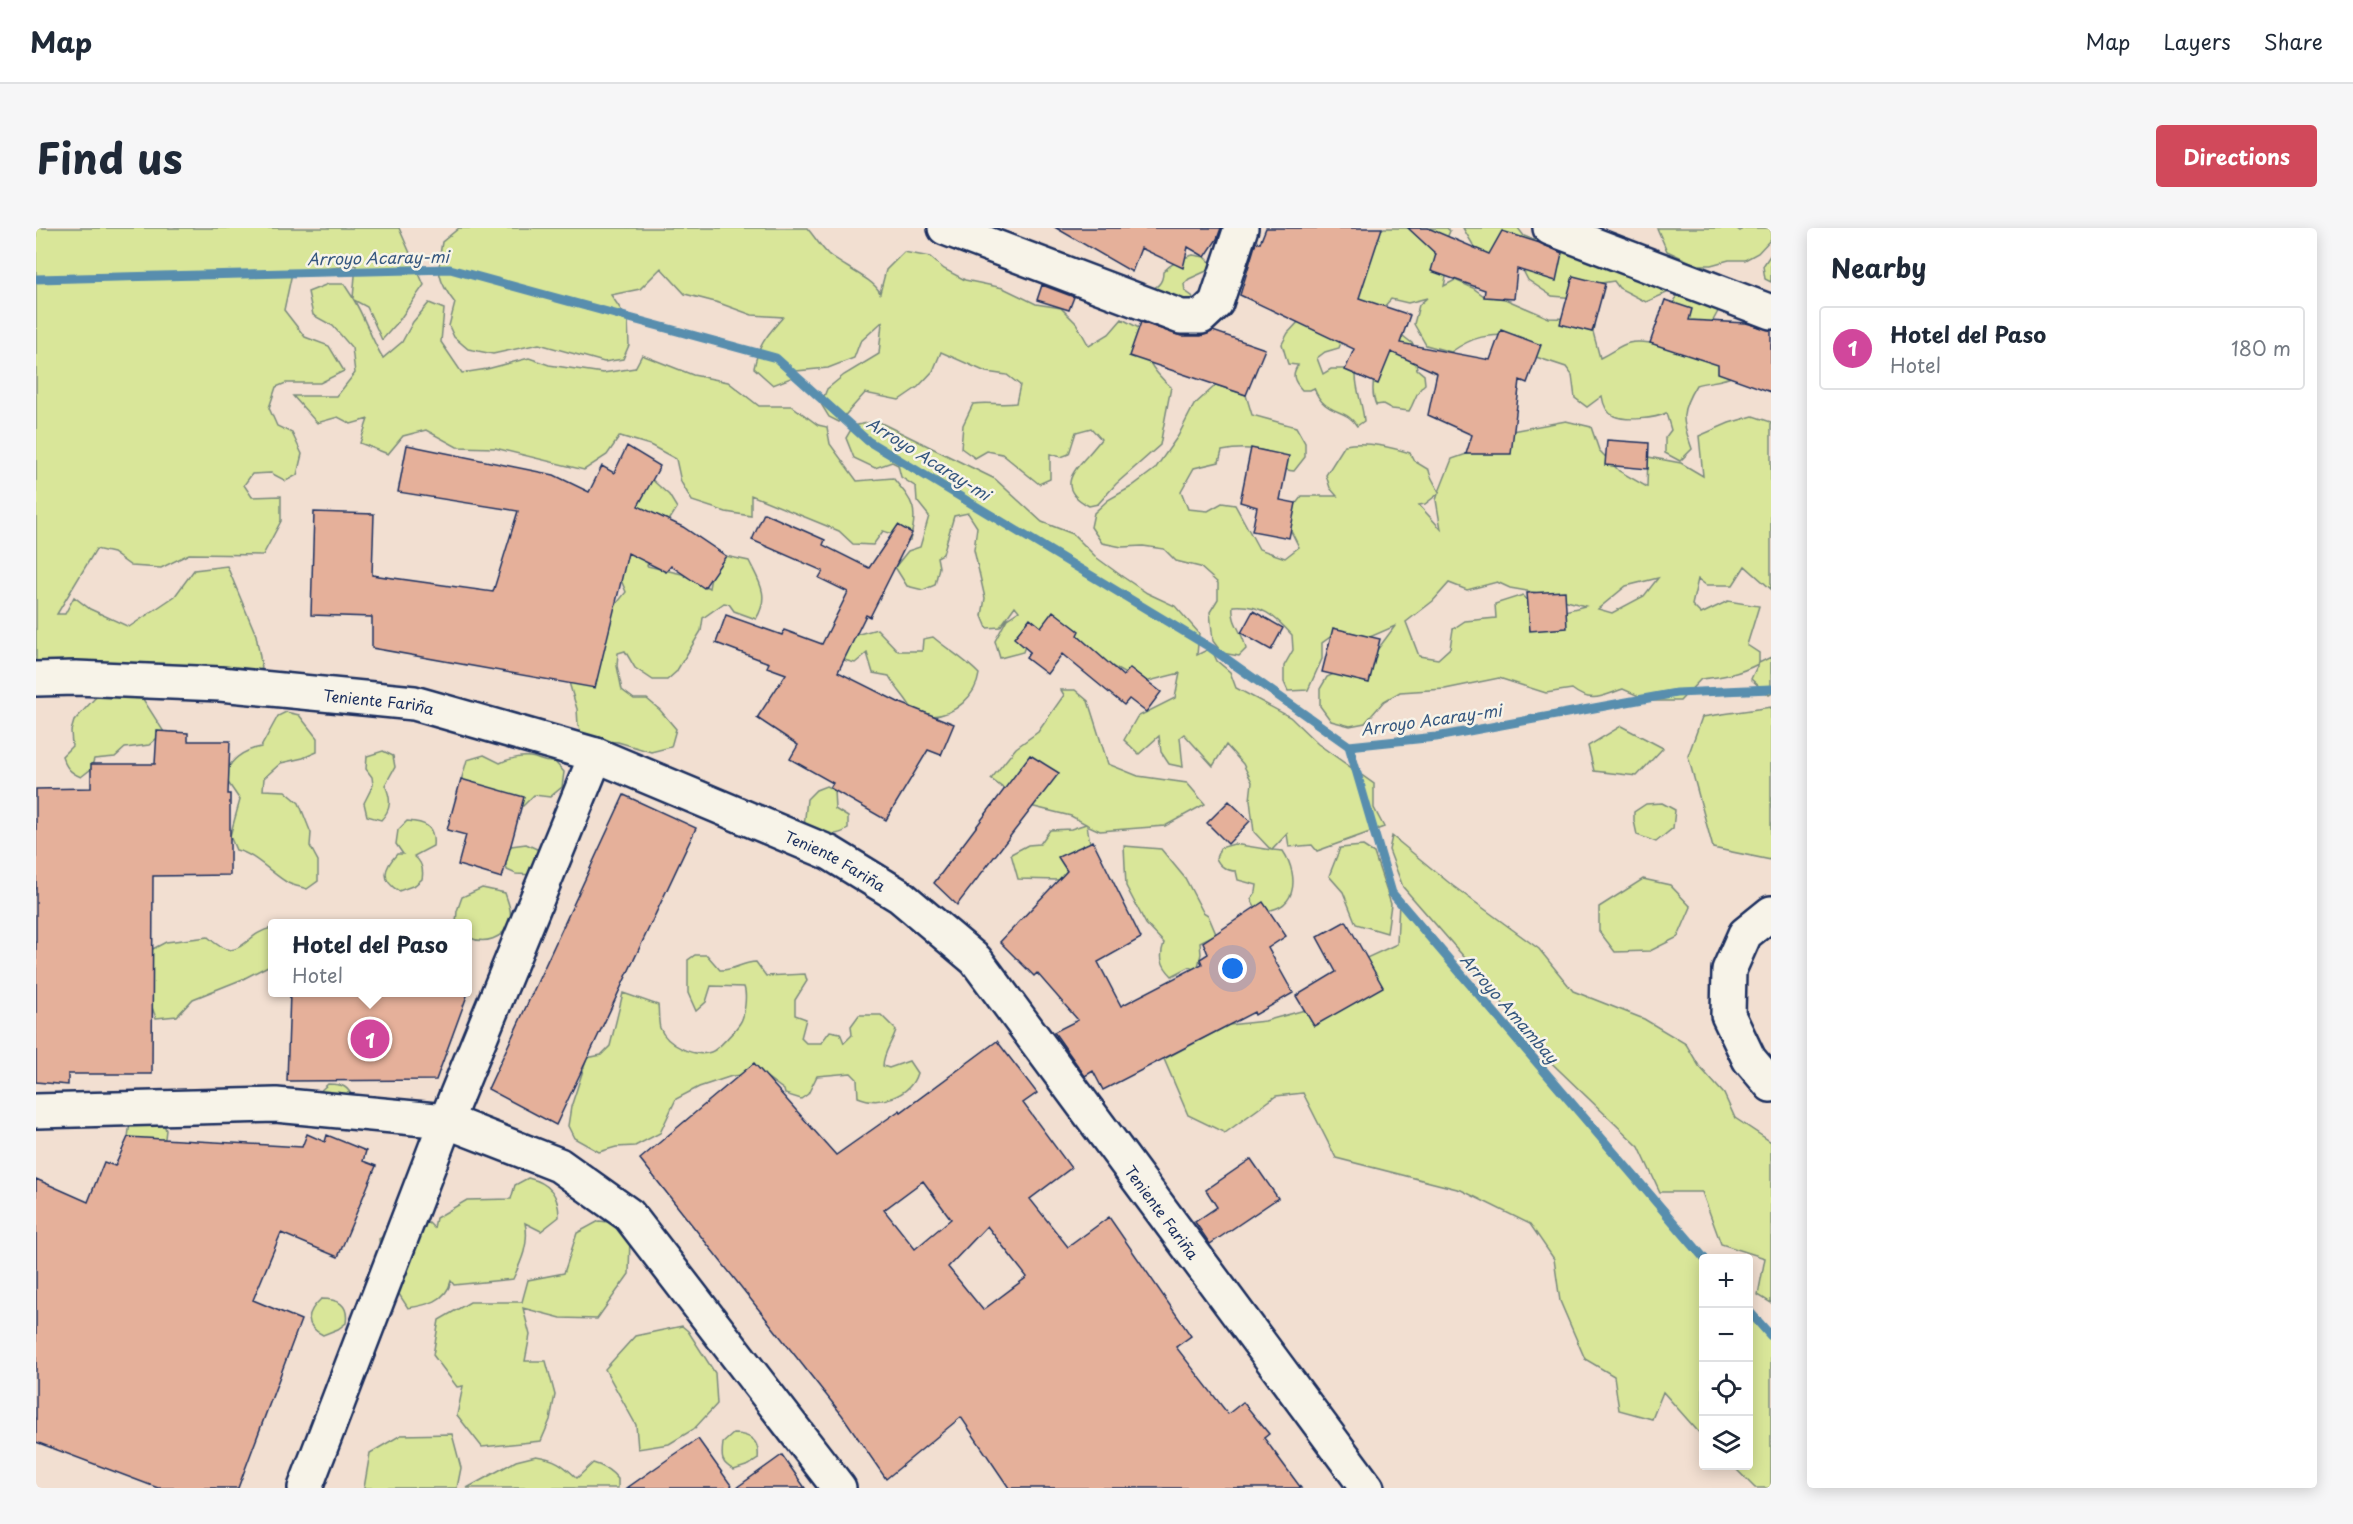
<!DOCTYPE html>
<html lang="en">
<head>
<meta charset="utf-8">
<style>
  body { margin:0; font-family:"Playpen Sans",sans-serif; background:#f6f6f7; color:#1f2937 }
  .controls { position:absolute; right:18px; bottom:18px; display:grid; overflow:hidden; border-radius:6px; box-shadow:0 3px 15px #0003 }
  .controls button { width:54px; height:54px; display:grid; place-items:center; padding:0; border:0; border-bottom:2px solid #e0e1e3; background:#fff; color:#1f2937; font:30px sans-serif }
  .you { position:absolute; left:1197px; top:741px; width:21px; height:21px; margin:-15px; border:4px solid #fff; border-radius:50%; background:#1a73e8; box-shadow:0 0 0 9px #1a73e833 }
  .badge { display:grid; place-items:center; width:39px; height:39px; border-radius:50%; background:#d1495b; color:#fff; font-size:20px; font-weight:700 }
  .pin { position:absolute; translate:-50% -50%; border:3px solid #fff; box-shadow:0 2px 6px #0006 }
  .popup { position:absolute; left:232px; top:691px; width:204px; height:78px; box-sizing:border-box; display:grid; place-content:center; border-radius:6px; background:#fff; filter:drop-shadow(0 2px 4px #0005); font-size:20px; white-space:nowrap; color:#747a83 }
  .popup b { font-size:22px; color:#1f2937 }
  .popup::after { content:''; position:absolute; left:50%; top:100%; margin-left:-12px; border:12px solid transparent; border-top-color:#fff }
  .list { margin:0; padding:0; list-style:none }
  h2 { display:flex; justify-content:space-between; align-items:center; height:78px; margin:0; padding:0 24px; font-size:26px }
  h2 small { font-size:20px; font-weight:400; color:#747a83 }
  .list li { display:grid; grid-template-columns:39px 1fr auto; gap:18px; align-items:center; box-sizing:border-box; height:84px; margin:0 12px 12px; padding:0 12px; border:2px solid #e0e1e3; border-radius:6px }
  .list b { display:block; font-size:22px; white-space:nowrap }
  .list p { margin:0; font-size:20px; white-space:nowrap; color:#747a83 }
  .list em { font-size:20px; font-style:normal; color:#747a83 }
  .icon { flex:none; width:33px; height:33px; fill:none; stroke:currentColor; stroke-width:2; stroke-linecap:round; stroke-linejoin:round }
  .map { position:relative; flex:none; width:1735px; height:1260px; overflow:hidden; border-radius:6px }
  header { display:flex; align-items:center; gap:36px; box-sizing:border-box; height:84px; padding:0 30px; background:#fff; border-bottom:2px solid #e0e1e3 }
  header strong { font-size:28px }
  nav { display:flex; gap:33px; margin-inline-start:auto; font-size:21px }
  .intro { display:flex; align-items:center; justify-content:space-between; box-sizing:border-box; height:144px; padding:0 36px }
  h1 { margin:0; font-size:42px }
  .button { padding:15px 27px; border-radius:6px; background:#d1495b; color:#fff; font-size:21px; font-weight:700 }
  main { display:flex; gap:36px; padding:0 36px }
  aside { flex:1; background:#fff; border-radius:6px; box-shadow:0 3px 15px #0003 }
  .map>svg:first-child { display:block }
  .green { fill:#d9e699; stroke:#7a8a7c; stroke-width:1.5; fill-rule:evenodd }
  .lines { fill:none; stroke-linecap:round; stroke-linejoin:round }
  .stream { stroke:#598eae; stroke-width:9 }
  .building { fill:#e5b09a; stroke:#1b2f5e; stroke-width:1.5; fill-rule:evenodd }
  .minor-casing { stroke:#1b2f5e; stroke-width:38 }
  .minor { stroke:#f7f3e8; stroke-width:33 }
  .labels { text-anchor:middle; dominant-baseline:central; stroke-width:5; stroke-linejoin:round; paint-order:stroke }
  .street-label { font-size:15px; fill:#1b2f5e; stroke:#f7f3e8 }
  .water-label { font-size:16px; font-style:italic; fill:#35577f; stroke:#f7f3e8 }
</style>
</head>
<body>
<header>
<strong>Map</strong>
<nav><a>Map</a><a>Layers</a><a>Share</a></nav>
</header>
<div class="intro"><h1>Find us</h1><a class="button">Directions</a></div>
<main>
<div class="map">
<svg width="1735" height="1260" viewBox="0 0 1735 1260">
  <rect width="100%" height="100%" fill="#f2dfd1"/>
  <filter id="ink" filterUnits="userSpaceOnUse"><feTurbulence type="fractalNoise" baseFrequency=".0167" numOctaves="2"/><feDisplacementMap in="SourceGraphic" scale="12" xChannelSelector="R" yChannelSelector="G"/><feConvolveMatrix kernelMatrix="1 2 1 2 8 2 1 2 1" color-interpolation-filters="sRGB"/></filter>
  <g filter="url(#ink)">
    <path class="green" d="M 0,0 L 363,0 L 388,57 L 362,94 L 346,112 L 331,79 L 318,72 C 329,90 335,111 347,130 L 366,114 L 377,94 L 393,75 L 408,81 L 405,114 L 426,145 L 451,141 L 493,130 L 513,137 L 567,145 L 599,140 L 606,127 L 657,147 L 692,154 L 723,178 L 756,178 L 782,197 L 791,199 L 794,216 L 821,253 L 857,250 C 877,274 883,280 874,312 L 847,303 L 837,317 L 817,316 L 803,303 L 715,267 L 715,288 L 690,284 L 656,273 L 645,254 L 640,231 L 614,217 L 584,208 L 571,227 L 548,242 L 459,220 L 421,219 L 390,202 L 367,208 L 352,226 L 324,215 L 332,191 L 315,196 L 302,189 L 281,195 L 257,168 L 301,168 L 319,145 L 316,120 L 297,98 L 277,87 L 272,64 L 292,56 L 308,56 L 317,70 L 320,37 L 256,45 L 248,82 L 269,109 L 293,118 L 308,143 L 284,155 L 250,155 L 240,159 L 233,180 L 241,198 L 256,205 L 266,226 L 261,247 L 250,253 L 235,245 L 216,246 L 208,257 L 216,269 L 245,268 L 245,293 L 227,327 L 153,326 L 125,340 L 95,338 L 77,325 L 60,321 L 21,386 L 29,386 L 38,369 L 54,381 L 93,399 L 139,368 L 158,342 L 191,338 L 220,407 L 226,440 L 211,460 L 0,448 Z
      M 423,0 L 771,0 C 778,8 784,18 792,26 C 805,38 838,51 844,65 L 850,42 L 868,24 L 894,29 L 908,41 L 929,52 L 967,60 L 1000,76 L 1025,80 L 1040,95 L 1053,118 L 1073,106 L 1086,91 L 1103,100 C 1108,127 1114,141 1135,159 L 1124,217 L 1080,256 L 1062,276 L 1053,278 C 1011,256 1049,235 1065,211 L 1055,200 L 1040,204 L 1033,226 L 1025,229 L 1014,226 L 1014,251 L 1003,256 L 966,226 L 951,223 L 939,230 L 925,220 L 927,197 L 937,176 C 952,174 965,177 980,175 L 984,157 L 971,147 L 950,144 L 905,124 L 897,143 L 882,159 L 863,172 L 829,165 L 803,194 L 793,189 L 785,176 L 791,161 L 808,147 L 843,126 L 846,94 L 824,114 L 818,130 L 792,140 L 760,143 L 755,150 L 737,157 L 718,140 C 723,115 731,108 747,89 L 716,87 L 683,75 L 649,66 L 625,40 L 604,61 L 575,67 L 592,92 L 593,117 L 587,131 L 568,134 L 503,116 L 457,126 L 432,121 L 418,109 L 413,98 L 419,75 C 401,52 401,43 406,14 Z
      M 1348,0 L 1411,0 L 1414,3 L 1405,24 L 1410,49 L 1408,58 L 1419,52 L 1437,60 L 1448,68 L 1469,71 L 1513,90 L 1550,91 L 1558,96 L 1557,104 L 1564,130 C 1586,119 1588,111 1614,115 L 1635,83 L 1647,50 L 1661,37 L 1631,23 L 1621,0 L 1700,0 L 1704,3 L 1707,0 L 1735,0 L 1735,11 L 1722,25 L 1709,32 L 1693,32 L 1675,37 L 1664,37 L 1686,46 L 1691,67 L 1673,100 L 1699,147 C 1687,154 1673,153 1660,157 C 1643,185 1646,191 1656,221 L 1644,233 L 1629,225 L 1629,210 L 1635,202 L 1630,185 C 1620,191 1589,193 1578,188 C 1569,184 1567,175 1566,168 L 1551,179 L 1539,170 L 1536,147 L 1530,139 L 1500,129 L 1479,107 C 1451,107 1439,107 1415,124 L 1390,117 L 1378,96 L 1383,77 L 1391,70 L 1372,75 L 1355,71 L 1345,82 L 1318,87 L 1339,6 Z
      M 1427,0 L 1482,0 L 1488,8 L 1498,12 L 1520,0 L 1565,0 L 1560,8 L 1633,56 L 1633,64 L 1610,74 L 1583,60 L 1578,53 L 1565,55 L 1540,70 L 1516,68 L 1492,52 L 1479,27 L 1443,27 Z
      M 1735,26 L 1735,54 L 1729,51 L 1727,38 Z
      M 1157,27 L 1169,29 L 1175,35 L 1175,41 L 1153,51 L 1148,56 L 1149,63 L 1156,68 L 1162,80 L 1109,65 C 1119,60 1127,57 1127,44 C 1136,35 1145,30 1157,27 Z
      M 1265,91 L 1306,112 L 1303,120 L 1289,124 L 1281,130 L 1287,146 L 1295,141 L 1315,141 L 1320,147 C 1320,163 1327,177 1328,193 L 1321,198 C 1310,179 1288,188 1278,160 L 1274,162 L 1266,162 C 1258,153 1255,147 1262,137 L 1252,136 L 1246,116 L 1252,105 Z
      M 1367,108 L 1377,116 L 1381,141 L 1388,147 L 1389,156 C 1379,164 1380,172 1373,183 L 1356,181 L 1347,176 L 1340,177 C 1331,156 1344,132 1351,113 Z
      M 1180,157 L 1210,167 L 1216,187 L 1260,199 L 1269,215 L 1269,229 L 1258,243 C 1245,242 1238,233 1230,223 C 1214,220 1201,220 1186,223 L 1183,234 L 1158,240 L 1145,263 L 1152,281 L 1172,283 L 1186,275 L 1199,277 L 1223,321 L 1249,330 L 1263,319 L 1255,303 L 1254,283 L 1266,268 L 1301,268 L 1294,260 L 1290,247 L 1309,217 C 1329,213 1355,219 1374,225 L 1378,233 L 1393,242 C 1394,250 1400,256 1403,264 L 1416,231 L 1442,222 L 1476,203 L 1530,193 L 1555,199 L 1563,222 L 1583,243 L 1611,259 L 1612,229 L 1645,235 L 1667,248 L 1663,208 L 1693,195 L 1717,188 L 1735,194 L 1735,361 L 1709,338 L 1697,357 L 1670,357 L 1662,351 L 1656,377 L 1665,386 L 1692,373 L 1723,378 L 1711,417 L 1723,425 L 1723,435 L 1735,429 L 1735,466 L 1733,467 L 1715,451 L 1722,436 C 1703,446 1686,449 1665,451 L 1644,473 L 1614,473 L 1587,461 C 1566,468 1555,476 1536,461 L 1510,465 L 1463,450 L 1409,461 L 1364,464 L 1348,473 L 1329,495 L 1314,498 L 1295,493 L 1284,478 L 1284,461 L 1291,449 L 1336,429 L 1359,398 L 1334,409 L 1304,402 L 1286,415 L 1286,431 L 1272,462 L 1252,463 L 1248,454 L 1248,438 L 1257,422 L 1256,407 C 1239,388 1225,376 1197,378 C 1195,396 1207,403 1210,421 L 1203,428 L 1186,425 L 1177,413 L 1174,384 L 1182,371 L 1182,355 L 1164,339 L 1140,333 L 1128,321 L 1107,318 L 1086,319 L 1066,315 L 1055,299 L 1058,285 L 1072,272 L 1095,259 L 1119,241 L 1142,208 L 1158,177 ZM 1402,266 L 1400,272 L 1405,301 L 1383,277 L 1389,276 ZM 1622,350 L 1608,368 L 1576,385 L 1562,381 L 1590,358 ZM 1461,354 L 1474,360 L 1502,365 L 1549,378 L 1529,383 L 1496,378 L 1487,367 L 1459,376 L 1460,390 L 1429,393 L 1417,401 L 1414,420 L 1402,431 L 1383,428 L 1370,394 L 1397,373 L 1413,355 L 1431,362 Z
      M 841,193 L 959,251 L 1006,294 L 1037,306 L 1061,330 L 1087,349 L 1111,365 L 1139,378 L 1163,405 L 1161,427 L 1175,420 L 1181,433 L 1194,444 L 1200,460 L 1254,489 L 1282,516 L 1338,556 L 1338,580 L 1348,599 L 1281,623 L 1276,617 L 1253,619 L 1251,606 L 1236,622 L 1247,623 C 1265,650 1260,687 1221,682 L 1215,671 L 1220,664 L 1221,657 L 1202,652 L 1200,643 C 1191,643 1183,638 1180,630 L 1184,620 L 1198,616 L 1235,622 L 1218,604 L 1214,572 L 1216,554 L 1207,536 L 1190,517 L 1177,538 L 1148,506 L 1144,509 L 1147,539 L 1133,536 L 1125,524 L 1123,508 L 1103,526 L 1088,512 L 1101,489 L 1139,470 L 1144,445 L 1105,455 L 1046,421 L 1038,400 L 1005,399 L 994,403 L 987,424 L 964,430 L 959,413 L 971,391 L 983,383 L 979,378 L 964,399 L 951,400 L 946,388 L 949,370 L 938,322 L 941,299 L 932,285 L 918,288 L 907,326 L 901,329 L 903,339 L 899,357 L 887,362 L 871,358 L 859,339 L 872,323 L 884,319 L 893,288 L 881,273 L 880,259 L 865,249 L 862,237 L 856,234 L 839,240 L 818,230 L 810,210 L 817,198 Z
      M 613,249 L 633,267 L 641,280 L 615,321 L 611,338 L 646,346 L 673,360 L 675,349 L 690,328 L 713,333 C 724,355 734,368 720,391 L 698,383 L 693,376 L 688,375 L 667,390 L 665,403 L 640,444 L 631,452 L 617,452 L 599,440 L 589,423 L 582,425 L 581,438 L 586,462 L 598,471 L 611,471 L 624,482 L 640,501 L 635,519 L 615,524 L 582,514 L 548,512 L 542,497 L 541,481 L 529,441 L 590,364 L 585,352 L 583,311 Z
      M 841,401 L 862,423 L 886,423 L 887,411 L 897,409 C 912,422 929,431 943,446 C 940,468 919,487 896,488 C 890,488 883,485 877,483 C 871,470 860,461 853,448 L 837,445 L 831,425 L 819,435 L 808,432 L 803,425 L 812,409 Z
      M 94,462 L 107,471 L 128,504 L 113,517 L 89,520 L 79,529 L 58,531 L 55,541 L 45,549 C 33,544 30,539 26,528 L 36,518 L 35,503 L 38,493 L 59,470 L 72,463 Z
      M 1025,462 L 1039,462 L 1052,473 L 1072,536 L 1102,548 L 1151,555 L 1169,576 L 1129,598 L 1064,603 L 1051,597 L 1054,615 L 1023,652 L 982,651 L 975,626 L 992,617 L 1004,616 L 1014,602 L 1035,601 L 1050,596 L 1035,588 L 990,577 L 955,551 L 980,520 L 1002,504 L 1028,467 Z
      M 1735,479 L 1735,632 L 1677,620 L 1652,528 L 1666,489 Z
      M 250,484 L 263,487 L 281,510 L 281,524 L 267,530 L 245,535 L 228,550 L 227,562 L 249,563 L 263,575 L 275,605 L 274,618 L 282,633 L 282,653 L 271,661 C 265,659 258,658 252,655 C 237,647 218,625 200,622 L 194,608 L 204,572 L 189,550 C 192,532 208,522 225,519 L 242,488 Z
      M 1585,498 L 1627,520 L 1601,548 L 1558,543 L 1552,518 Z
      M 347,523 L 357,528 L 359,539 L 349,557 C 355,570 356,581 345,592 L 331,588 L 328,575 L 337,557 L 336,549 L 330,541 L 331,528 Z
      M 448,527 L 464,535 C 472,531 485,528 494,529 C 504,530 505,535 519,534 L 528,544 L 526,559 L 514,569 L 498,567 L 487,578 L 467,576 L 424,556 L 431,532 Z
      M 790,558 L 798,562 L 799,581 L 812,589 L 812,601 C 797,611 784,604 768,599 L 771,571 L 780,562 Z
      M 1626,575 L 1639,582 L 1637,600 L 1620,614 L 1601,607 L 1598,593 L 1598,584 L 1610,576 Z
      M 371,593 C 389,594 399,598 397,618 L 378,628 C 386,634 388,641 386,651 L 379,657 L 363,663 C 344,652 348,640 361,626 L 367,626 L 360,616 L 362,602 Z
      M 1356,608 L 1417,658 L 1503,721 L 1537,763 L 1608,791 L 1650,816 L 1663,838 L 1688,866 L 1699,890 L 1735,914 L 1735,1075 L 1722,1067 L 1729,1030 L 1685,1016 L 1666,964 L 1624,964 L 1603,919 L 1499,819 L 1456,761 L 1367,659 L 1353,622 Z
      M 490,616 L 503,622 L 498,647 L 480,646 L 471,642 L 468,629 L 475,618 Z
      M 1088,618 L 1125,621 L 1149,650 L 1167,684 L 1172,687 L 1180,706 L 1164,714 L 1165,726 L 1161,743 L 1153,739 L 1136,748 C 1125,737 1123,729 1128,715 L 1110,696 L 1090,658 Z
      M 1327,618 L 1338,625 L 1355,676 L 1351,705 L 1320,696 L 1307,664 L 1293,648 L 1304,620 Z
      M 1607,651 L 1634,657 L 1655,679 L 1642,709 L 1614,723 L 1579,724 L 1563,703 L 1563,679 Z
      M 446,660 L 469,665 C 472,674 476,683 474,693 C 468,711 448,717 432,709 L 431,696 L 420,695 L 421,683 L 426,669 Z
      M 1363,673 L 1668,1030 L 1667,1209 L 1627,1164 L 1616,1191 L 1583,1182 L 1578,1148 L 1549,1131 L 1524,1073 L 1518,1031 L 1494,996 L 1425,962 L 1300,930 L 1267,865 L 1240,868 L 1189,905 L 1152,887 L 1128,831 L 1193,797 L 1229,793 L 1276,780 L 1313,738 L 1361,716 Z
      M 236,700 L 236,736 L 207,751 L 157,771 L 141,788 L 120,790 L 113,771 L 111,724 L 130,714 L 172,709 C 204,740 207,705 236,700 Z
      M 659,727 L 671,727 L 684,742 C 697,743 707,734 720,734 L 730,748 L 769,746 L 771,753 L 759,772 L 759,787 L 770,791 L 765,810 L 770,815 L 785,815 L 794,803 L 804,805 L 808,815 L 816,807 L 815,798 L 823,787 L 845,787 L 860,802 C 856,815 847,825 847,838 L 853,840 L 873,833 L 881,845 C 874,869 843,878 822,869 L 821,851 L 815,845 L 781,848 L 772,866 L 765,871 L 749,866 L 748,862 L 729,848 L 721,846 L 696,848 L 663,859 L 640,871 L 624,905 L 599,918 L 580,919 L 563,924 L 538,910 L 532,898 L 535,879 L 551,830 L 565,827 L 574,818 L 587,765 L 622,777 C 623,783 622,793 624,800 C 631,817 658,830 675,824 C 682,822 701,800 704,795 C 709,788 711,766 708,759 L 675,758 L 670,774 L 660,783 L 652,765 L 652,732 Z
      M 292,856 C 307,856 312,858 318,872 L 282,865 Z
      M 126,891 L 130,902 L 129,910 L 121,916 L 92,909 L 94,895 Z
      M 492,950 C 514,955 523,967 523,989 L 505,1003 L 489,995 C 494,1015 485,1034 477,1051 L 418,1057 L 415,1053 C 410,1074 390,1077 372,1080 L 346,1040 L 343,1011 L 366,997 L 393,995 L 398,1000 L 400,990 L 431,972 L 475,971 L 479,957 Z
      M 563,993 L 582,995 L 594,1008 L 593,1046 L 561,1091 L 525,1090 L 487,1080 L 494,1107 L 489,1133 L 510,1133 L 519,1167 L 514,1192 L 505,1213 L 446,1219 L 421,1187 L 427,1158 L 421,1159 L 397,1127 L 403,1092 L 434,1074 L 486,1074 L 492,1052 L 528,1045 L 541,1005 Z
      M 285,1071 C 302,1071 313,1076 310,1095 L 302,1101 L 287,1107 C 267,1097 271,1084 285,1071 Z
      M 1713,1082 L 1735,1108 L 1735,1260 L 1719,1260 L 1697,1238 L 1712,1238 Z
      M 646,1098 L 652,1103 L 679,1145 L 681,1176 L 658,1201 L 633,1216 L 602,1221 L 600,1197 L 569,1141 L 599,1108 Z
      M 416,1206 L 425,1240 L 421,1260 L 328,1260 L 334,1225 L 365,1207 Z
      M 697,1206 C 714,1206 724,1212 722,1231 L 713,1237 L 698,1242 C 685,1235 685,1230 687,1215 Z
      M 500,1228 C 520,1231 526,1236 541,1250 L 557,1235 C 568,1238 575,1242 582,1251 L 582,1260 L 431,1260 L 480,1233 Z"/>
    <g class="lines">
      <path class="stream" d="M 0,51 L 414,41 L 740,130 L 832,213 L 1175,420 L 1313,518 L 1400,509 L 1640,465 L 1735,461
        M 1313,518 L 1356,665 L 1668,1030
        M 1712,1082 L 1735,1108"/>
    </g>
    <path class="building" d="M 1020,0 L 1185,0 L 1181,11 L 1169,29 L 1152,19 L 1147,40 L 1105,20 L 1096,44 Z
      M 1230,0 L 1346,0 L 1323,70 L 1374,87 L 1364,115 L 1454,132 L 1465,102 L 1505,117 L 1491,155 L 1484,152 L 1475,226 L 1430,226 L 1436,207 L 1392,187 L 1401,145 L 1355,124 L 1342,156 L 1309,142 L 1318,121 L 1204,67 L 1220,14 L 1224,15 Z
      M 1372,0 L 1392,0 L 1453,26 L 1466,3 L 1504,15 L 1526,25 L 1520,53 L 1481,41 L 1478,71 L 1448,69 L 1449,62 L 1395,43 L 1400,26 Z
      M 1537,48 L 1569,56 L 1556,104 L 1524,96 Z
      M 1006,57 L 1038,69 L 1033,82 L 1001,72 Z
      M 1629,72 L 1656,81 L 1653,92 L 1710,95 L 1735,102 L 1735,164 L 1682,145 L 1682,137 L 1614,115 Z
      M 1105,94 L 1145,108 L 1165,108 L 1177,103 L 1229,121 L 1210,167 L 1093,128 Z
      M 1571,212 L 1613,215 L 1612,241 L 1569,237 Z
      M 371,217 L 518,247 L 553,264 L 566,238 L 578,245 L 591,218 L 624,238 L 602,278 L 647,299 L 690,328 L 668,360 L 635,338 L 630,344 L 592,325 L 559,460 L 336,420 L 336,389 L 275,387 L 278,284 L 338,286 L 336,347 L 457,364 L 482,283 L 362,264 Z
      M 1215,220 L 1253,228 L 1244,272 L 1260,275 L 1253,310 L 1216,303 L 1221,279 L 1204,274 Z
      M 728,285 L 789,312 L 787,317 L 833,340 L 862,297 L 876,305 L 834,389 L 830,387 L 802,444 L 862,474 L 918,496 L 905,527 L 892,522 L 850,592 L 794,560 L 797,555 L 754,531 L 762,517 L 721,490 L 750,446 L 731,439 L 733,435 L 680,415 L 690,387 L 746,407 L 748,402 L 786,416 L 812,364 L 783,350 L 787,343 L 716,312 Z
      M 1529,363 L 1531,400 L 1494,403 L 1491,365 Z
      M 1017,383 L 1043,403 L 1041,407 L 1087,448 L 1094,440 L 1125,464 L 1110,484 L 1093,471 L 1088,477 L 1026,426 L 1011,446 L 990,430 L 994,424 L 978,410 L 994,390 L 1005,399 Z
      M 1217,383 L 1247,400 L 1235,422 L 1205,405 Z
      M 1297,400 L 1344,411 L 1333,455 L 1286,444 Z
      M 121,503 L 152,505 L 152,513 L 194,513 L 192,566 L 194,566 L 194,647 L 117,648 L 116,846 L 32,846 L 32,857 L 0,854 L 0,561 L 55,560 L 55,536 L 119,536 Z
      M 994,527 L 1023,545 L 921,677 L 898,655 Z
      M 425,551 L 488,569 L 466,650 L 422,637 L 430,607 L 411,602 Z
      M 588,567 L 660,600 L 520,897 L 452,861 Z
      M 1193,573 L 1214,593 L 1192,616 L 1171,595 Z
      M 1057,613 L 1105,710 L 1062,734 L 1085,778 L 1166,736 L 1164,731 L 1172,726 L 1167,714 L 1227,674 L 1250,708 L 1232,720 L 1257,765 L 1219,787 L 1218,784 L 1067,862 L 1057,843 L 1049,848 L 1018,804 L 1042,792 L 1001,745 L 998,748 L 964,714 L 1031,643 L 1022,629 Z
      M 1310,693 L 1347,759 L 1278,798 L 1260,768 L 1300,744 L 1281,709 Z
      M 254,765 L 432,765 L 400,852 L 251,853 Z
      M 961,813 L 1001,865 L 987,875 L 1035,940 L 994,971 L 1032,1019 L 1073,989 L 1155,1108 L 1140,1119 L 1192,1186 L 1207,1174 L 1233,1206 L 1228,1210 L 1265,1260 L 973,1260 L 925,1189 L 850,1251 L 806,1187 L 604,931 L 718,835 L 800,927 L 864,882 L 865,884 ZM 887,953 L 915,991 L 879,1021 L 848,982 ZM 951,998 L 991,1049 L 947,1082 L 912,1039 Z
      M 271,906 L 289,914 L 291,907 L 330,923 L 327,933 L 340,938 L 302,1029 L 245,1005 L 217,1072 L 265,1092 L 202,1260 L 122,1260 L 0,1214 L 0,951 L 52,974 L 68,934 L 79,938 L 92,909 L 266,919 Z
      M 1215,931 L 1242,970 L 1174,1016 L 1159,994 L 1181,979 L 1170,962 Z
      M 662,1211 L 697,1260 L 591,1260 L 635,1229 Z
      M 746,1227 L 769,1260 L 700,1260 Z"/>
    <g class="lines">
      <g class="minor-casing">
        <g id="minor">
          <path d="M 909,0 L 1145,89 L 1165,89 L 1180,75 L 1205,0"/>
          <path d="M 1514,0 L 1735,84"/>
          <path id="s1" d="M 0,451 L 40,450 L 184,456 L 378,475 L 560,527 L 794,625 L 864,668 L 940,732 L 1331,1260"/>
          <path d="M 1735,685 L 1709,706 L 1693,742 L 1692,787 L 1713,831 L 1735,857"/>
          <path d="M 0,883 L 240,877 L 410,893 L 523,937 L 593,987 L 803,1260"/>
          <path d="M 269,1260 L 410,893 L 560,527"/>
        </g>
      </g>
      <use href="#minor" class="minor"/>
    </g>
  </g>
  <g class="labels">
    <g class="street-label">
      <text stroke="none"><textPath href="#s1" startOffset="344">Teniente Fariña</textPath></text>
      <text stroke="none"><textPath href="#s1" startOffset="830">Teniente Fariña</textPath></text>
      <text stroke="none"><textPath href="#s1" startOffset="1317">Teniente Fariña</textPath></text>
    </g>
    <g class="water-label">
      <text transform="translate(342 29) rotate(-1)">Arroyo Acaray-mi</text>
      <text transform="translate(893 230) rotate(32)">Arroyo Acaray-mi</text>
      <text transform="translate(1395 491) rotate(-8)">Arroyo Acaray-mi</text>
      <text transform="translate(1474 780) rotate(49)">Arroyo Amambay</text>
    </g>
  </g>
</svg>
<div class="controls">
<button>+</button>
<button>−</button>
<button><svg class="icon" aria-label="locate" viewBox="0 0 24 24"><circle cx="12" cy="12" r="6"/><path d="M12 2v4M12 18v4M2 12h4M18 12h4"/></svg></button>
<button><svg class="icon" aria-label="layers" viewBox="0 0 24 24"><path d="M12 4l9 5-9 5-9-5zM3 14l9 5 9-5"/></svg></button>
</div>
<div class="you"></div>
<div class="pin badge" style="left:334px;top:811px;background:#d1479c">1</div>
<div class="popup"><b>Hotel del Paso</b>Hotel</div>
</div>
<aside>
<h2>Nearby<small></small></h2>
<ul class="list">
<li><span class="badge" style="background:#d1479c">1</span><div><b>Hotel del Paso</b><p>Hotel</p></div><em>180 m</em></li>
</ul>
</aside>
</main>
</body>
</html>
